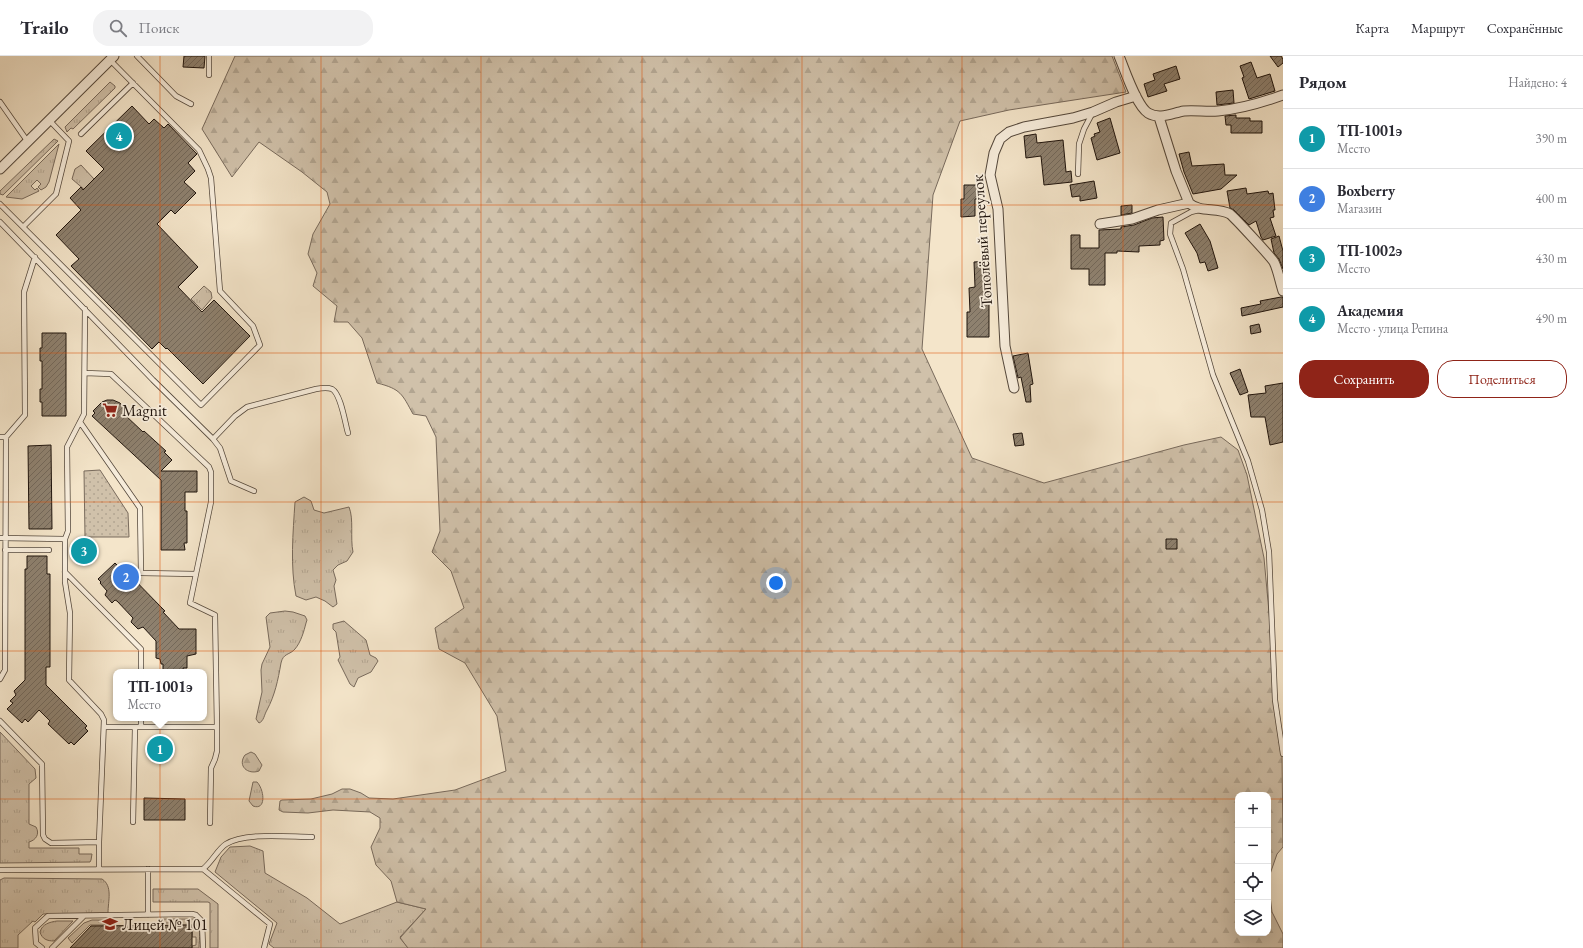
<!DOCTYPE html>
<html lang="ru">
<head>
<meta charset="utf-8">
<style>
  body { margin:0; font-family:"EB Garamond",serif; background:#f2f2f3; color:#2b2b33 }
  .controls { position:absolute; right:12px; bottom:12px; display:grid; overflow:hidden; border-radius:8px; box-shadow:0 4px 16px #0002 }
  .controls button { width:36px; height:36px; display:grid; place-items:center; padding:0; border:0; border-bottom:1px solid #e1e1e2; background:#fff; color:#2b2b33; font:20px sans-serif }
  .you { position:absolute; left:776px; top:527px; width:14px; height:14px; margin:-10px; border:3px solid #fff; border-radius:50%; background:#1a73e8; box-shadow:0 0 0 6px #1a73e833 }
  .badge { display:grid; place-items:center; width:26px; height:26px; border-radius:50%; background:#8f2418; color:#fff; font-size:13px; font-weight:700 }
  .pin { position:absolute; translate:-50% -50%; border:2px solid #fff; box-shadow:0 1px 4px #0006 }
  .popup { position:absolute; left:113px; top:613px; width:94px; height:52px; box-sizing:border-box; display:grid; place-content:center; border-radius:8px; background:#fff; filter:drop-shadow(0 1px 3px #0005); font-size:13px; white-space:nowrap; color:#7c7c81 }
  .popup b { font-size:15px; color:#2b2b33 }
  .popup::after { content:''; position:absolute; left:50%; top:100%; margin-left:-8px; border:8px solid transparent; border-top-color:#fff }
  .list { margin:0; padding:0; list-style:none }
  h2 { display:flex; justify-content:space-between; align-items:center; height:52px; margin:0; padding:0 16px; font-size:17px }
  h2 small { font-size:13px; font-weight:400; color:#7c7c81 }
  .list li { display:grid; grid-template-columns:26px 1fr auto; gap:12px; align-items:center; box-sizing:border-box; height:60px; padding:0 16px; border-top:1px solid #e1e1e2 }
  .list b { display:block; font-size:15px; white-space:nowrap }
  .list p { margin:0; font-size:13px; white-space:nowrap; color:#7c7c81 }
  .list em { font-size:13px; font-style:normal; color:#7c7c81 }
  .actions { display:flex; gap:8px; padding:12px 16px }
  .actions a { flex:1; padding:9px 0; border:1px solid #8f2418; border-radius:16px; text-align:center; font-size:14px; color:#8f2418 }
  .actions .main { background:#8f2418; color:#fff }
  .icon { flex:none; width:22px; height:22px; fill:none; stroke:currentColor; stroke-width:2; stroke-linecap:round; stroke-linejoin:round }
  .map { position:relative; flex:none; width:1283px; height:892px; overflow:hidden }
  header { display:flex; align-items:center; gap:24px; box-sizing:border-box; height:56px; padding:0 20px; background:#fff; border-bottom:1px solid #e1e1e2 }
  header strong { font-size:19px }
  nav { display:flex; gap:22px; margin-inline-start:auto; font-size:14px }
  .search { width:280px; height:36px; background:#f2f2f3; display:flex; align-items:center; gap:10px; box-sizing:border-box; padding:0 14px; border-radius:16px; color:#7c7c81; font-size:15px }
  main { display:flex }
  aside { flex:1; background:#fff }
  .map>svg:first-child { display:block }
  .grass { fill:url(#grass-tufts); stroke:#786a5c }
  .forest { fill:url(#forest-firs); stroke:#786a5c }
  .park { fill:url(#park-dots); stroke:#786a5c }
  .building { fill:url(#building-hatch); stroke:#1f140d }
  .lines { fill:none; stroke-linecap:round; stroke-linejoin:round }
  .lane-casing { stroke:#54483c; stroke-width:6 }
  .street-casing { stroke:#54483c; stroke-width:11 }
  .lane { stroke:#f8eedd; stroke-width:4.5 }
  .street { stroke:#f8eedd; stroke-width:9 }
  .grid { fill:none; stroke:#de560c; stroke-width:1; stroke-opacity:0.55 }
  .labels { text-anchor:middle; dominant-baseline:central; stroke-width:3.5; stroke-linejoin:round; paint-order:stroke }
  .street-label { font-size:16px; fill:#1f140d; stroke:#f8eedd }
  .poi-label { font-size:16px; fill:#1f140d; stroke:#f8eedd; text-anchor:start }
</style>
</head>
<body>
<header>
<strong>Trailo</strong>
<div class="search"><svg class="icon" aria-label="search" viewBox="0 0 24 24"><circle cx="10" cy="10" r="6"/><path d="M15 15l6 6"/></svg>Поиск</div>
<nav><a>Карта</a><a>Маршрут</a><a>Сохранённые</a></nav>
</header>
<main>
<div class="map">
<svg width="1283" height="892" viewBox="0 0 1283 892">
  <defs>
    <pattern id="grass-tufts" width="24" height="20" patternUnits="userSpaceOnUse"><rect width="24" height="20" fill="#d0c1aa"/><path d="M3 7l-1-3M5 7V3M7 7l1-3M15 17l-1-3M17 17v-4M19 17l1-3" fill="none" stroke="#b2a591"/></pattern>
    <pattern id="forest-firs" width="22" height="20" patternUnits="userSpaceOnUse"><rect width="22" height="20" fill="#d0c1aa"/><path d="M5 1l3.5 6h-7zM16 11l3.5 6h-7z" fill="#b2a591"/></pattern>
    <pattern id="park-dots" width="8" height="8" patternUnits="userSpaceOnUse"><rect width="8" height="8" fill="#d0c1aa"/><path d="M2 2h.1M6 6h.1" fill="none" stroke="#b2a591" stroke-width="1.8" stroke-linecap="round"/></pattern>
    <pattern id="building-hatch" width="6" height="6" patternUnits="userSpaceOnUse"><rect width="6" height="6" fill="#8e816f"/><path d="M-1 1l2-2M0 6l6-6M5 7l2-2" fill="none" stroke="#73685a"/></pattern>
  </defs>
  <rect width="100%" height="100%" fill="#f4e5ca"/>
  <filter id="stains"><feTurbulence type="fractalNoise" baseFrequency=".005" numOctaves="4"/><feColorMatrix values="0 0 0 0 .2 0 0 0 0 .09 0 0 0 0 .02 0 0 0 .5 -.17"/></filter>
  <radialGradient id="worn" r=".72"><stop offset=".6" stop-color="#630" stop-opacity="0"/><stop offset="1" stop-color="#630" stop-opacity=".3"/></radialGradient>
  <path class="grass" d="M 110,26 L 115,30 L 115,32 L 73,73 L 71,72 L 67,76 L 65,71 Z
    M 54,83 L 58,85 L 3,139 L 0,138 L 0,135 Z
    M 59,88 L 49,126 L 46,131 L 41,134 L 38,131 L 41,128 L 37,124 L 31,130 L 35,134 L 37,132 L 39,135 L 22,143 L 6,141 Z
    M 81,109 L 94,123 L 89,128 L 97,137 L 93,141 L 72,123 L 75,113 Z
    M 204,230 L 211,236 L 212,242 L 202,254 L 191,243 Z
    M 304,441 L 311,445 L 314,454 L 324,457 L 349,451 C 354,463 350,482 353,496 L 347,505 L 338,509 L 333,514 L 336,524 L 334,530 L 337,548 L 333,551 L 325,545 L 316,541 L 306,544 L 296,540 C 290,510 293,477 295,446 Z
    M 285,555 L 293,556 L 305,560 L 307,564 L 306,567 C 304,575 301,586 295,593 C 290,599 283,597 281,607 C 278,624 275,639 267,654 C 264,659 264,665 259,667 L 256,663 L 262,636 L 261,614 L 262,608 L 270,591 L 266,561 L 270,557 Z
    M 344,565 L 366,584 L 370,599 L 376,602 L 378,605 L 371,616 L 358,622 L 354,631 L 350,628 L 338,604 L 340,601 L 336,576 L 333,573 L 333,568 Z
    M 0,676 L 35,713 L 36,722 L 29,728 L 29,768 L 36,771 C 40,778 36,784 29,786 L 29,792 L 79,792 L 79,798 L 92,798 L 91,804 L 90,806 L 0,807 Z
    M 253,726 L 257,726 C 264,733 267,755 253,750 L 249,745 Z
    M 250,790 L 263,795 L 265,817 L 307,842 L 340,868 L 397,846 L 426,853 L 400,881 L 408,892 L 274,892 L 269,888 L 277,867 L 215,816 L 221,801 L 230,791 Z
    M 4,822 L 102,823 C 113,830 108,845 108,857 L 43,858 L 35,866 L 33,865 L 18,879 L 18,892 L 0,892 L 0,824 Z
    M 153,833 L 198,833 L 218,848 L 218,892 L 210,892 L 210,847 L 208,846 L 153,846 Z
    M 159,863 L 195,863 C 202,870 199,883 199,892 L 192,892 L 192,890 L 196,889 L 196,881 L 192,881 L 193,869 L 171,869 L 171,867 L 159,867 Z
    M 92,864 L 105,864 L 105,869 L 90,869 L 72,887 L 68,882 L 84,867 Z
    M 57,865 L 73,865 L 54,885 C 47,885 42,883 40,876 C 42,868 50,866 57,865 Z"/>
  <path class="forest" d="M 235,0 L 1112,0 L 1126,36 L 1009,54 L 960,65 L 933,139 L 922,293 L 972,402 L 1044,427 L 1184,389 L 1221,381 L 1238,394 L 1247,419 L 1264,502 L 1282,697 L 1283,791 L 1277,798 L 1268,824 L 1268,739 L 1238,739 L 1238,877 L 1268,877 L 1268,824 L 1272,856 L 1283,878 L 1283,892 L 408,892 L 400,882 L 426,853 L 397,846 L 391,825 L 376,809 L 371,791 L 380,772 L 380,762 L 370,756 L 333,754 L 308,757 L 283,756 L 279,754 L 280,745 L 282,744 L 311,743 L 332,738 L 342,733 L 350,733 L 361,737 L 369,742 L 393,743 L 455,734 L 506,715 L 497,660 L 465,607 L 439,593 L 435,572 L 464,552 L 451,515 L 432,496 L 440,475 L 436,381 L 426,360 L 413,358 C 402,338 401,333 377,327 L 362,282 L 348,266 L 334,266 L 337,250 L 313,230 L 317,217 L 308,198 L 313,178 L 330,148 L 327,136 L 302,116 L 259,86 L 232,121 L 202,73 Z
    M 251,696 L 255,698 L 262,709 L 259,715 C 248,719 237,710 245,699 Z"/>
  <path class="park" d="M 100,414 L 128,457 L 129,481 L 85,481 L 84,415 Z"/>
  <path class="building" d="M 184,0 L 205,0 L 204,12 L 183,11 Z
    M 1270,0 L 1281,0 L 1283,3 L 1283,7 L 1278,11 Z
    M 1251,6 L 1257,22 L 1270,18 L 1275,35 L 1249,43 L 1242,22 L 1244,21 L 1240,10 Z
    M 1176,10 L 1180,23 L 1164,28 L 1167,35 L 1148,41 L 1144,28 L 1155,24 L 1153,18 Z
    M 1233,34 L 1234,47 L 1217,49 L 1216,36 Z
    M 132,50 L 149,68 L 154,63 L 164,72 L 168,68 L 197,98 L 188,107 L 195,115 L 184,126 L 196,137 L 175,158 L 171,154 L 157,168 L 198,211 L 178,231 L 202,256 L 214,244 L 250,280 L 203,328 L 167,292 L 166,293 L 159,286 L 152,293 L 71,210 L 79,203 L 56,179 L 81,154 L 70,142 L 81,131 L 83,134 L 104,113 L 86,95 Z
    M 1236,59 L 1236,62 L 1250,62 L 1250,65 L 1262,65 L 1262,77 L 1231,77 L 1231,69 L 1226,69 L 1225,60 Z
    M 1110,62 L 1120,97 L 1097,104 L 1091,82 L 1095,80 L 1094,78 L 1100,76 L 1097,67 Z
    M 1036,78 L 1037,87 L 1063,84 L 1066,116 L 1071,115 L 1072,126 L 1044,129 L 1041,100 L 1026,102 L 1024,80 Z
    M 1189,96 L 1192,110 L 1224,108 L 1225,119 L 1237,119 L 1221,133 L 1193,138 L 1184,116 L 1179,98 Z
    M 1094,125 L 1097,142 L 1080,145 L 1080,140 L 1072,141 L 1070,129 Z
    M 964,129 L 977,129 L 977,143 L 975,143 L 975,160 L 961,161 L 961,143 L 964,143 Z
    M 1246,132 L 1247,138 L 1268,135 L 1269,138 L 1273,137 L 1275,154 L 1273,154 L 1274,161 L 1270,162 L 1276,180 L 1263,184 L 1261,181 L 1256,165 L 1249,169 L 1234,154 L 1230,152 L 1227,135 Z
    M 1132,149 L 1132,157 L 1121,159 L 1121,150 Z
    M 1163,161 L 1164,184 L 1160,185 L 1160,189 L 1139,190 L 1139,196 L 1117,195 L 1117,197 L 1105,197 L 1105,229 L 1089,229 L 1089,213 L 1071,213 L 1071,179 L 1080,179 L 1080,192 L 1099,192 L 1099,174 L 1121,173 L 1121,171 L 1134,169 L 1152,162 Z
    M 1200,168 L 1210,185 L 1218,212 L 1208,215 L 1205,206 L 1200,207 L 1197,197 L 1185,177 Z
    M 1279,180 L 1283,195 L 1283,213 L 1279,203 L 1274,197 L 1271,183 Z
    M 989,205 L 991,239 L 989,239 L 989,281 L 967,281 L 967,256 L 970,256 L 969,232 L 975,231 L 974,206 Z
    M 1281,241 L 1283,241 L 1283,251 L 1242,260 L 1241,252 L 1261,248 L 1260,245 Z
    M 1259,268 L 1261,276 L 1251,278 L 1250,270 Z
    M 42,277 L 66,277 L 66,360 L 42,360 L 42,346 L 40,346 L 40,333 L 42,333 L 42,305 L 40,305 L 40,292 L 42,292 Z
    M 1028,297 L 1033,328 L 1030,329 L 1031,346 L 1026,346 L 1021,321 L 1018,322 L 1013,300 Z
    M 1240,313 L 1248,336 L 1240,339 L 1230,317 Z
    M 1283,327 L 1283,386 L 1270,389 L 1265,361 L 1251,361 L 1248,339 L 1266,337 L 1265,330 Z
    M 107,344 L 113,344 L 120,347 L 124,352 L 125,359 L 143,376 L 144,375 L 166,395 L 164,396 L 172,404 L 161,415 L 197,415 L 197,436 L 185,436 L 185,455 L 187,455 L 187,487 L 184,487 L 185,494 L 161,494 L 161,424 L 92,360 L 95,357 L 93,355 L 102,346 Z
    M 1022,377 L 1024,389 L 1015,390 L 1013,378 Z
    M 51,389 L 52,473 L 29,473 L 28,390 Z
    M 1166,483 L 1177,483 L 1177,493 L 1166,493 Z
    M 72,490 L 95,490 L 95,500 L 72,500 Z
    M 27,500 L 47,500 L 47,518 L 50,518 L 50,611 L 46,611 L 46,629 L 87,670 L 85,672 L 88,675 L 74,689 L 71,686 L 69,688 L 48,668 L 50,665 L 39,654 L 28,666 L 25,663 L 22,667 L 7,653 L 13,647 L 10,645 L 16,639 L 14,635 L 25,624 L 25,513 L 27,513 Z
    M 115,507 L 122,514 L 124,513 L 161,551 L 165,555 L 163,556 L 179,573 L 196,573 L 196,598 L 187,600 L 187,612 L 183,612 L 184,616 L 163,616 L 163,608 L 161,608 L 160,603 L 156,602 L 156,585 L 143,571 L 138,573 L 131,566 L 133,562 L 117,545 L 115,544 L 112,547 L 105,539 L 107,535 L 100,527 L 101,526 L 98,523 Z
    M 149,687 L 172,688 L 172,698 L 149,698 Z
    M 144,742 L 185,743 L 185,764 L 144,764 Z
    M 192,869 L 192,892 L 70,892 L 91,870 Z"/>
  <g class="lines">
    <g class="lane-casing">
      <path id="lane" d="M 137,0 L 176,40 L 191,48
        M 209,19 L 209,0
        M 0,46 L 28,86
        M 81,78 L 133,27
        M 1078,118 L 1079,88 L 1084,73 L 1093,56
        M 0,148 L 201,349 L 260,289 L 253,270 L 220,235 L 211,122 L 208,113 L 199,94 L 110,4
        M 1199,154 L 1191,156 L 1171,167 L 1170,178 L 1183,213 L 1213,319 L 1248,405 L 1262,454 L 1269,496 L 1275,644 L 1283,698
        M 0,166 L 153,324 L 213,383 L 220,392 L 231,425 L 254,435
        M 23,171 L 56,138 L 69,85 L 49,64
        M 80,366 L 140,452 L 141,517 L 196,518 L 211,446 L 211,416 L 209,411 L 111,318 L 85,317
        M 0,381 L 6,381 L 5,614 L 0,623
        M 6,381 L 25,359 L 24,236 L 35,201
        M 213,383 L 235,360 L 247,351 L 316,333 C 321,332 327,331 332,333 C 341,338 345,367 348,377
        M 0,482 L 65,483 L 65,526 L 70,557 L 69,624 L 101,658 L 104,664 L 99,786 L 51,787 L 45,783 L 43,779 L 42,708 L 0,665
        M 65,483 L 68,475 L 67,391 L 84,358 L 85,253
        M 5,494 L 49,494
        M 65,516 L 141,593 L 141,616
        M 196,518 L 190,547 L 215,559 L 217,671
        M 105,671 L 217,671 L 217,695 L 215,703 L 211,712 L 210,767
        M 141,671 L 141,662
        M 133,766 L 135,671
        M 99,813 L 99,786
        M 148,813 L 148,859
        M 203,813 C 212,806 218,793 226,788 C 245,776 289,781 312,781
        M 0,814 L 203,813 L 270,868 L 264,892
        M 42,892 L 36,887 L 35,872 L 48,860 L 192,858 L 196,859 L 202,865 L 203,892
        M 52,892 L 84,860"/>
    </g>
    <g class="street-casing">
      <path id="street" d="M 1119,0 C 1125,14 1136,49 1148,57 C 1160,64 1172,57 1184,55 C 1195,54 1207,56 1218,55 C 1241,53 1261,47 1283,39
        M 1159,61 L 1176,115 L 1189,147 C 1200,157 1217,151 1230,158 C 1234,161 1271,201 1274,206 C 1278,214 1280,226 1283,235
        M 0,113 L 114,0
        M 1100,168 L 1132,163 L 1158,154 L 1189,147
        M 1014,332 L 1005,290 L 998,153 L 990,119 L 994,97 L 1000,83 L 1009,76 L 1024,71 L 1073,62 L 1093,56 L 1116,46 L 1136,40"/>
    </g>
    <use href="#lane" class="lane"/>
    <use href="#street" class="street"/>
  </g>
  <path class="grid" d="M 160,0 L 160,892M 321,0 L 321,892M 481,0 L 481,892M 642,0 L 642,892M 802,0 L 802,892M 962,0 L 962,892M 1123,0 L 1123,892M 0,149 L 1283,149M 0,297 L 1283,297M 0,446 L 1283,446M 0,595 L 1283,595M 0,743 L 1238,743M 1268,743 L 1283,743"/>
  <defs>
    <g id="supermarket-bare" transform="scale(1.2)"><path d="M-6-5.5h2.5l.6 2H6L4.5 2H-2.5L-4.4-4H-6ZM-1.5 3.2a1.3 1.3 0 1 0 .1 0ZM3 3.2a1.3 1.3 0 1 0 .1 0Z" fill="#8f2418" stroke="#f8eedd" stroke-width="2.5" paint-order="stroke"/></g>
    <g id="school-bare" transform="scale(1.2)"><path d="M0-5L7-2L0 1L-7-2ZM-4 1L0 2.5L4 1V4Q0 6-4 4Z" fill="#8f2418" stroke="#f8eedd" stroke-width="2.5" paint-order="stroke"/></g>
  </defs>
  <g fill-rule="evenodd">
    <use href="#supermarket-bare" x="110" y="354"/>
    <use href="#school-bare" x="110" y="868"/>
  </g>
  <g class="labels">
    <g class="street-label">
      <text transform="translate(982 185) rotate(-94)">Тополёвый переулок</text>
    </g>
    <g class="poi-label">
      <text x="122" y="354">Magnit</text>
      <text x="122" y="868">Лицей № 101</text>
    </g>
  </g>
  <rect width="100%" height="100%" filter="url(#stains)"/>
  <rect width="100%" height="100%" fill="url(#worn)"/>
</svg>
<div class="controls">
<button>+</button>
<button>−</button>
<button><svg class="icon" aria-label="locate" viewBox="0 0 24 24"><circle cx="12" cy="12" r="6"/><path d="M12 2v4M12 18v4M2 12h4M18 12h4"/></svg></button>
<button><svg class="icon" aria-label="layers" viewBox="0 0 24 24"><path d="M12 4l9 5-9 5-9-5zM3 14l9 5 9-5"/></svg></button>
</div>
<div class="you"></div>
<div class="pin badge" style="left:160px;top:693px;background:#0f9aa8">1</div>
<div class="popup"><b>ТП-1001э</b>Место</div>
<div class="pin badge" style="left:126px;top:521px;background:#3f7fe0">2</div>
<div class="pin badge" style="left:84px;top:495px;background:#0f9aa8">3</div>
<div class="pin badge" style="left:119px;top:80px;background:#0f9aa8">4</div>
</div>
<aside>
<h2>Рядом<small>Найдено: 4</small></h2>
<ul class="list">
<li><span class="badge" style="background:#0f9aa8">1</span><div><b>ТП-1001э</b><p>Место</p></div><em>390 m</em></li>
<li><span class="badge" style="background:#3f7fe0">2</span><div><b>Boxberry</b><p>Магазин</p></div><em>400 m</em></li>
<li><span class="badge" style="background:#0f9aa8">3</span><div><b>ТП-1002э</b><p>Место</p></div><em>430 m</em></li>
<li><span class="badge" style="background:#0f9aa8">4</span><div><b>Академия</b><p>Место · улица Репина</p></div><em>490 m</em></li>
</ul>
<div class="actions"><a class="main">Сохранить</a><a>Поделиться</a></div>
</aside>
</main>
</body>
</html>
